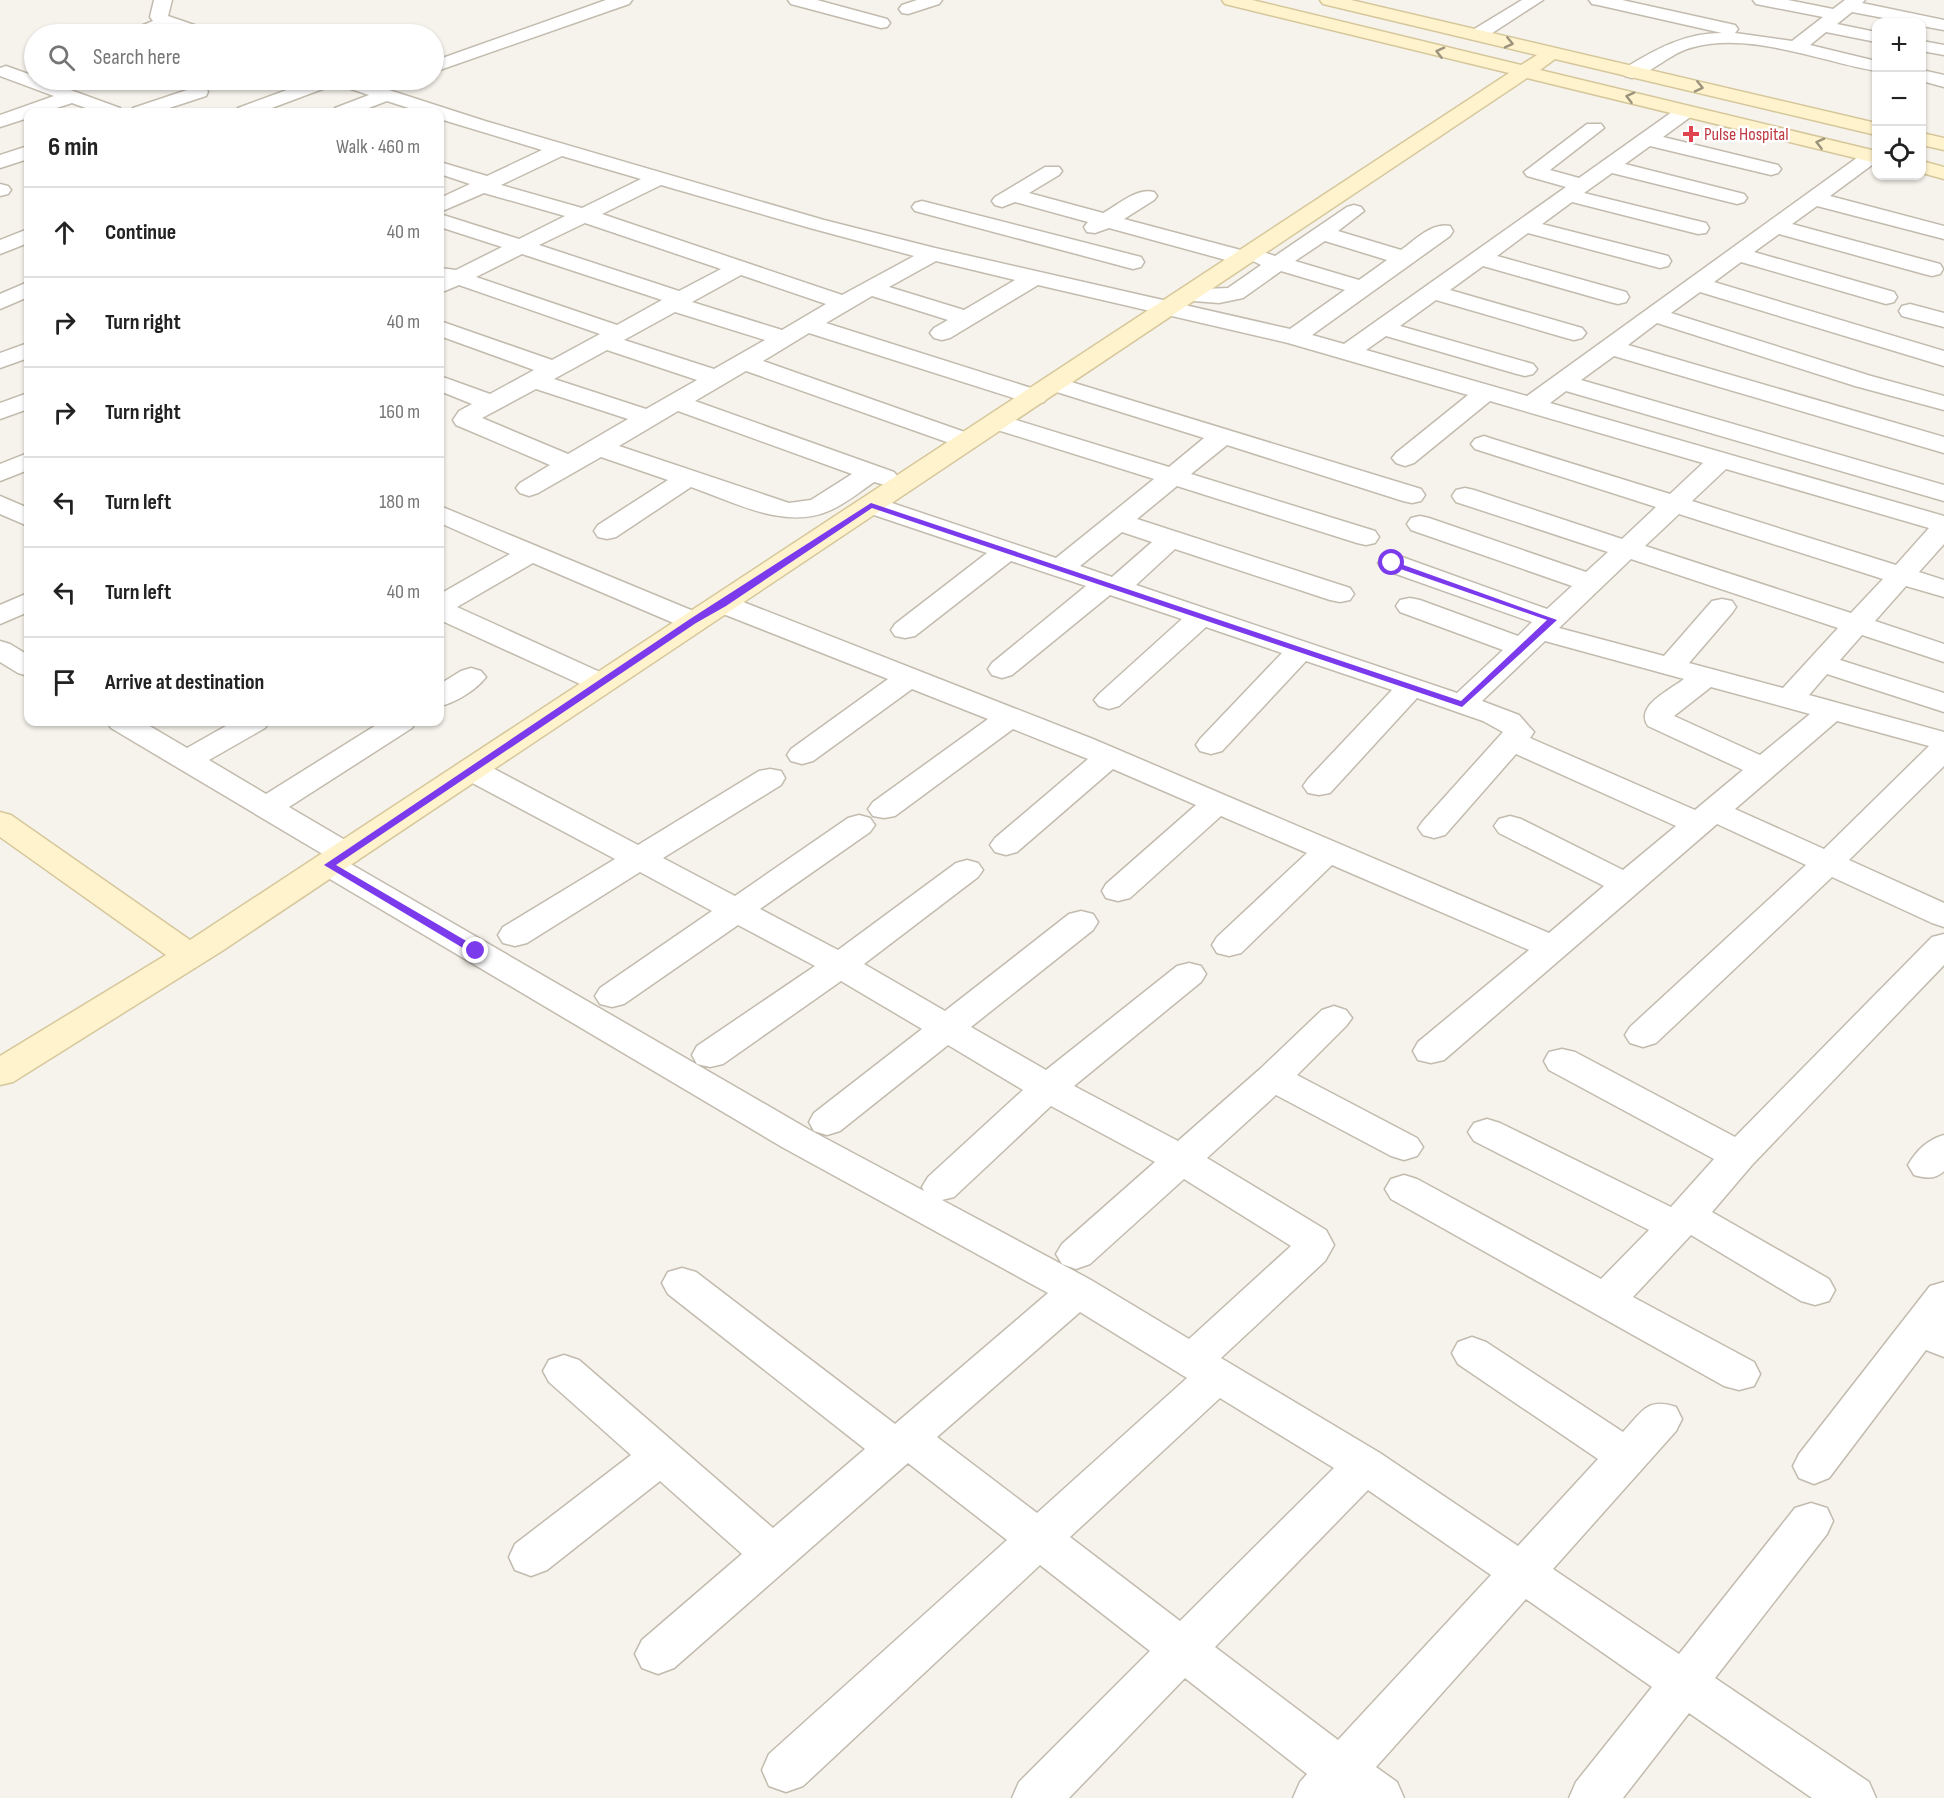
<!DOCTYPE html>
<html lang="en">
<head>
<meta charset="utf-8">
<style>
  body { margin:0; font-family:"Sofia Sans Condensed",sans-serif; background:#f6f6f6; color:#222 }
  .controls { position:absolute; right:18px; top:18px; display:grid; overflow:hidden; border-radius:12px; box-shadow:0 2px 4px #0004 }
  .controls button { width:54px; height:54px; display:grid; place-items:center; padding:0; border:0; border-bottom:2px solid #e0e0e0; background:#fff; color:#222; font:30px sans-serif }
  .stop { position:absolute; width:18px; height:18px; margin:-14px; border:4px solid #7c3aed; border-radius:50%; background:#fff }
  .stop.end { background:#7c3aed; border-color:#fff; box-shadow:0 2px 6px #0008 }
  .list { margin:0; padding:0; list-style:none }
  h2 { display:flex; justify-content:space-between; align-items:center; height:78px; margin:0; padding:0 24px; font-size:26px }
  h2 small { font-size:20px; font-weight:400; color:#767676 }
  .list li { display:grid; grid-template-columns:39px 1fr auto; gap:18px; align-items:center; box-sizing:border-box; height:90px; padding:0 24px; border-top:2px solid #e0e0e0 }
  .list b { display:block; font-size:22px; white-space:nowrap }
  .list em { font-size:20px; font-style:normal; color:#767676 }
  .icon { flex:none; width:33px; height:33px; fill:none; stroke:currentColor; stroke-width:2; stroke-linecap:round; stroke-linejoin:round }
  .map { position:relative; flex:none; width:1944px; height:1798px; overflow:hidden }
  .search { position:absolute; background:#fff; box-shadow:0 2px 4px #0004; left:24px; top:24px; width:420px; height:66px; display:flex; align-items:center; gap:15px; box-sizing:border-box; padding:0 21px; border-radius:33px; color:#767676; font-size:22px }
  .panel { position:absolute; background:#fff; box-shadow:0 2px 4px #0004; left:24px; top:108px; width:420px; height:618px; border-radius:12px }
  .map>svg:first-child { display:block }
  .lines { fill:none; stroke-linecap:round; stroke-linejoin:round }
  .street-casing { stroke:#c2bbae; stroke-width:3 }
  .secondary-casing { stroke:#d6c79b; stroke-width:3 }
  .street { fill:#fff; fill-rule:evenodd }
  .secondary { fill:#fff3cd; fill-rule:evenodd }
  .oneway { stroke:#9c937c }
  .route { fill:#7c3aed }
  .health-dot { fill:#e0444e; stroke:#fff; stroke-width:2 }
  .labels { text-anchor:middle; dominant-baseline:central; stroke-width:5; stroke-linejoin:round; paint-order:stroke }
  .far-health-label { font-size:18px; fill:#be3a42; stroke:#fff; text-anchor:start }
</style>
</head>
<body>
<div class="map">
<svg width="1944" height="1798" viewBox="0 0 1944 1798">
  <rect width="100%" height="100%" fill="#f6f3ec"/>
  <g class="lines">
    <g class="street-casing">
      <path id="street" d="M 154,0 L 172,0 L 168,16 L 209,30 L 212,34 L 186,34 L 166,28 L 151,34 L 128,34 L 131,30 L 153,21 L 150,17 Z
        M 606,0 L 632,0 L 629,4 L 434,72 L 434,61 Z
        M 788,0 L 817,0 L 887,19 L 890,23 L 887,27 L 881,28 L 791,4 Z
        M 917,0 L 942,0 L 939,4 L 908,14 L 902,13 L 899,9 L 902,5 Z
        M 1522,0 L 1543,0 L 1483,39 L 1471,39 L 1468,35 L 1471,31 Z
        M 1589,0 L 1622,0 L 1735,25 L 1738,29 L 1735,33 L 1792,41 L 1823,17 L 1756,4 L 1753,0 L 1788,0 L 1833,9 L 1845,0 L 1865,0 L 1862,3 L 1944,20 L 1944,30 L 1922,26 L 1922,22 L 1905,22 L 1852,12 L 1837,24 L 1876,32 L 1876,42 L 1826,32 L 1810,45 L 1876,61 L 1876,71 C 1820,61 1751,32 1694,47 C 1671,52 1654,72 1632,78 L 1625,76 L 1623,72 L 1625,68 C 1656,49 1685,33 1722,33 L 1598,5 L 1592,4 Z
        M 1922,41 L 1944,45 L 1944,55 L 1922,51 Z
        M 6,66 L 34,76 L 34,80 L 43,80 L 120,108 L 123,112 L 97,112 L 72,103 L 44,112 L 28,112 L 28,118 L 0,127 L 0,115 L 54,96 L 0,76 L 0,68 Z
        M 1922,70 L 1944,75 L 1944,87 L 1922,81 Z
        M 314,80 L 358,80 L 485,121 L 824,220 L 935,248 L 1290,329 L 1345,290 L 1281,271 L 1243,298 L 1219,303 L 1181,300 L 1178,295 L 1181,290 L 1228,288 L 1261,265 L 1253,261 L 1244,265 L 1109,228 L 1095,233 L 1087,232 L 1084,227 L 1088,222 L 1015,202 L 1002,207 L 995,205 L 992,201 L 995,197 L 1045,167 L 1059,167 L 1062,171 L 1059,175 L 1029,193 L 1103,213 C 1118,205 1137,187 1154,192 L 1157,196 L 1154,200 L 1124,219 L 1252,253 L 1254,256 L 1263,252 L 1275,256 L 1347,207 L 1354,205 L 1361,207 L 1364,211 L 1338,231 L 1401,250 C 1415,240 1432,222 1450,226 L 1453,231 L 1450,236 L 1312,335 L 1344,344 L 1566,187 L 1527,176 L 1524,172 L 1587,124 L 1601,124 L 1604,128 L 1550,170 L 1579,178 L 1679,107 L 1693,107 L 1696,111 L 1693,115 L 1663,137 L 1778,165 L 1781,169 L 1778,173 L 1771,175 L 1650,146 L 1625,164 L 1744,194 L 1747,198 L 1744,202 L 1737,204 L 1612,173 L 1584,193 L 1706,223 L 1709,228 L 1706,233 L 1698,234 L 1572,202 L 1542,224 L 1668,256 L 1671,261 L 1668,266 L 1660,268 L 1528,233 L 1497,256 L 1626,292 L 1629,297 L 1626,302 L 1618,304 L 1610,302 L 1483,266 L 1450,290 L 1582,328 L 1586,333 L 1582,338 L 1574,340 L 1566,338 L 1436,300 L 1400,326 L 1533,364 L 1537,369 L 1533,374 L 1525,376 L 1517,374 L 1386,336 L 1366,350 L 1527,396 L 1865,152 L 1876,151 L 1876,162 L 1830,196 L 1944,226 L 1944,239 L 1817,206 L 1792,224 L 1940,264 L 1943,269 L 1940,274 L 1932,276 L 1924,274 L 1779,234 L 1754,252 L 1894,292 L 1897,297 L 1894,302 L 1886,304 L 1741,262 L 1714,282 L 1944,351 L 1944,366 L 1700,292 L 1671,313 L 1871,376 L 1944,396 L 1944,410 L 1855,386 L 1657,323 L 1628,345 L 1944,437 L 1944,453 L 1614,356 L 1581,380 L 1944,485 L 1944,501 L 1566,391 L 1550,403 L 1944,516 L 1944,544 L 1919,572 L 1944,580 L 1944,597 L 1906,586 L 1875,621 L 1944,644 L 1944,662 L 1862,635 L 1840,660 L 1944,693 L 1944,712 L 1827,674 L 1809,695 L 1944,732 L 1944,766 L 1849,860 L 1944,903 L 1944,927 L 1932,923 L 1832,877 L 1656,1043 L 1643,1047 L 1630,1043 L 1625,1035 L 1630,1027 L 1806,865 L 1717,824 L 1444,1060 L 1431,1063 L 1418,1060 L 1413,1051 L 1418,1042 L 1529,950 L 1332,865 L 1241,953 L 1229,956 L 1217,953 L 1212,945 L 1217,937 L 1307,853 L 1221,816 L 1130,898 L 1118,901 L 1106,898 L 1102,891 L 1106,884 L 1196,805 L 1113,769 L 1017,852 L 1006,855 L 995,852 L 990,845 L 995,838 L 1088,759 L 1013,729 L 895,816 L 884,818 L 873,816 L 868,809 L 873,802 L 988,719 L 912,689 L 813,761 L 802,764 L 791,761 L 787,755 L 791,749 L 888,679 L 713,610 L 709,604 L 713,598 L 723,596 L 733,598 L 1093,739 L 1549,933 L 1604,886 L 1499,833 L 1494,826 L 1499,819 L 1510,816 L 1521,819 L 1623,870 L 1676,826 L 1516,754 L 1445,835 L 1434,838 L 1423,835 L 1418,828 L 1423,821 L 1503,732 L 1483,721 L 1417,698 L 1330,793 L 1319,795 L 1308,793 L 1303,786 L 1308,779 L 1392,690 L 1306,661 L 1222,751 L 1211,754 L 1200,751 L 1196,745 L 1200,739 L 1282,653 L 1206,627 L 1119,706 L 1109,709 L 1099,706 L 1094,700 L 1099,694 L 1182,619 L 1110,595 L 1012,675 L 1002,678 L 992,675 L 988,669 L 992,663 L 1086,586 L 1011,561 L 915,636 L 905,638 L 895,636 L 891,630 L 895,624 L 987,553 L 862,511 L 858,505 L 862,499 L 871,497 L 880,499 L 1056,558 L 1154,479 L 988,427 L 985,422 L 988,417 L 997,415 L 1006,417 L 1169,467 L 1204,438 L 1047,389 L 1043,384 L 1047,379 L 1055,377 L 1421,489 L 1425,495 L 1421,501 L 1412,503 L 1403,501 L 1227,445 L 1191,474 L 1375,531 L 1379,537 L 1375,543 L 1366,545 L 1357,543 L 1177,486 L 1137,519 L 1350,588 L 1354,594 L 1350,600 L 1340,602 L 1330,600 L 1175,549 L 1136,585 L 1457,693 L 1503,650 L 1400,612 L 1396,606 L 1400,600 L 1410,598 L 1420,600 L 1518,636 L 1532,622 L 1382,569 L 1378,563 L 1382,557 L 1392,555 L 1402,557 L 1547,609 L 1572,586 L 1411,530 L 1407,524 L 1411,518 L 1420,516 L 1429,518 L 1586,572 L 1608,552 L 1456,502 L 1452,496 L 1456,490 L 1465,488 L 1474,490 L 1622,539 L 1656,507 L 1475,449 L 1471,444 L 1475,439 L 1484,436 L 1493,439 L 1670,494 L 1703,463 L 1490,401 L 1414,463 L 1405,466 L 1396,463 L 1392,458 L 1396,453 L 1468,395 L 1288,343 L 1038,285 L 950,338 L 942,340 L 934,338 L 930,333 L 934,328 L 948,320 L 872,296 L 826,323 L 1044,392 L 1047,397 L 1044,402 L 1035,404 L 1026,402 L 809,333 L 763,361 L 976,436 L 979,441 L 976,446 L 967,448 L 958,446 L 746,371 L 695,401 L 894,472 L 898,477 L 894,482 L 885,485 L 874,482 C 860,492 846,503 831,510 C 786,531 734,502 691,487 L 616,537 L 607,539 L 598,537 L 594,531 L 598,525 L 668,480 L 601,457 L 538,493 L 529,496 L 520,493 L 516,488 L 520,483 L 550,465 L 456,425 L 453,420 L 459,411 L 472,404 L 440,391 L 440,376 L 490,394 L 534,370 L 440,336 L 440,321 L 552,360 L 600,334 L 459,285 L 440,293 L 440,268 L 456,270 L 502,247 L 440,227 L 440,214 L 519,239 L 565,216 L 484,193 L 440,212 L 440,198 L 470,184 L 440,174 L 440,162 L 487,176 L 542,150 L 440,119 L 440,112 L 421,112 L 387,101 L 358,112 L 333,112 L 335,108 L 369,95 L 336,84 L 261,112 L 235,112 L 238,108 ZM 562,156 L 641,179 L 582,208 L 501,185 ZM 661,185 L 810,228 L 914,256 L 842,295 L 602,214 ZM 585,223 L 721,269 L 679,291 L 539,245 ZM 1325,241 L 1387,260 L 1359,280 L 1295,261 ZM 522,254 L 662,300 L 617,325 L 476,277 ZM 936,261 L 1015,280 L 964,310 L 889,287 ZM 741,275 L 826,304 L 782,330 L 692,302 ZM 675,312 L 765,340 L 714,369 L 624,340 ZM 607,350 L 697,380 L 646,409 L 554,379 ZM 536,389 L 628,419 L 568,454 L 482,418 ZM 678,411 L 852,474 L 811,500 L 789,503 L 619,446 ZM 1726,469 L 1929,528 L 1896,565 L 1692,501 ZM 1679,514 L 1883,579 L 1851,613 L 1645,546 ZM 1122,532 L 1152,542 L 1112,577 L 1080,566 ZM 1631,559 L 1838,628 L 1783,688 L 1689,663 L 1732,613 L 1736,607 L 1732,601 L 1722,599 L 1712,601 L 1664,656 L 1559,628 ZM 1545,641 L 1684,679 C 1670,690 1634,706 1648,726 L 1743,770 L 1695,810 L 1530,738 L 1534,732 L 1519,715 L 1482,701 ZM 1711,687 L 1810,714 L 1760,755 L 1674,716 ZM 1837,721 L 1929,746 L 1824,849 L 1735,809 Z
        M 199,86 L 206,88 L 208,92 L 206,96 L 157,112 L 130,112 L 133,108 Z
        M 28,146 L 28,159 L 0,168 L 0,155 Z
        M 0,184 L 8,186 L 11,190 L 8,194 L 0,196 Z
        M 922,201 L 1141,257 L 1144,262 L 1141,267 L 1133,269 L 915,211 L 912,207 L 915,203 Z
        M 28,229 L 28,243 L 0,254 L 0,240 Z
        M 28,282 L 28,297 L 0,309 L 0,294 Z
        M 1910,304 L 1944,313 L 1944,327 L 1902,316 L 1899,311 L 1902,306 Z
        M 28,343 L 28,358 L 0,368 L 0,353 Z
        M 28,393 L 28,409 L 0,419 L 0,403 Z
        M 28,453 L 28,470 L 0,481 L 0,464 Z
        M 0,496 L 28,508 L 28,526 L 0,514 Z
        M 440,506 L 703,615 L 707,621 L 703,627 L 693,629 L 683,627 L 533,563 L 457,607 L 611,677 L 616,683 L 611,689 L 601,692 L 591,689 L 440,620 L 440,594 L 510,554 L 440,523 Z
        M 28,593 L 28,612 L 0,624 L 0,605 Z
        M 0,641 L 10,644 L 28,655 L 28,676 L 18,673 L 0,662 Z
        M 471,668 L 481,671 L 486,677 C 476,690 455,703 440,706 L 440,684 L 461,671 Z
        M 107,722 L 143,722 L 187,748 L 233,722 L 269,722 L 265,728 L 209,760 L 266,794 L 381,722 L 416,722 L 412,728 L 289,807 L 357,847 L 362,854 L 357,861 L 349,863 L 808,1129 L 924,1191 L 922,1187 L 928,1177 L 1023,1090 L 948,1045 L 840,1131 L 827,1135 L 814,1131 L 809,1122 L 814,1113 L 922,1029 L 841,981 L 723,1064 L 710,1067 L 697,1064 L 692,1055 L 697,1046 L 815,966 L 738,925 L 624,1004 L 612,1007 L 600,1004 L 595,996 L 600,988 L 712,911 L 640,872 L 527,943 L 515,946 L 503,943 L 498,935 L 503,927 L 615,859 L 461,777 L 457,770 L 461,763 L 472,761 L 483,763 L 638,845 L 759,771 L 770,769 L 781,771 L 785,778 L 781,785 L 663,858 L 735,896 L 848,818 L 859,815 L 870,818 L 875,825 L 870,832 L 760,909 L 838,950 L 956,863 L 967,860 L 978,863 L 983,870 L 978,877 L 864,964 L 945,1011 L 1069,914 L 1081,911 L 1093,914 L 1098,922 L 1093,930 L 971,1027 L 1046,1070 L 1177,966 L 1189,963 L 1201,966 L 1206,974 L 1201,982 L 1074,1086 L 1178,1141 L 1260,1069 L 1322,1010 L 1334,1006 L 1346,1010 L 1352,1018 L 1346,1026 L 1297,1075 L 1417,1138 L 1423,1147 L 1417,1156 L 1404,1160 L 1391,1156 L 1276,1095 L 1207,1158 L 1326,1230 L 1334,1245 L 1325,1261 L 1221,1358 L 1380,1453 L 1518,1546 L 1598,1459 L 1458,1364 L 1452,1353 L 1458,1342 L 1472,1337 L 1486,1342 L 1623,1432 C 1642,1412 1647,1397 1676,1407 L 1682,1419 L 1676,1431 L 1553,1569 L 1679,1654 L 1795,1508 L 1811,1503 L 1827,1508 L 1833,1521 L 1827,1534 L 1715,1678 L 1869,1782 L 1876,1798 L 1812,1798 L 1689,1713 L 1623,1798 L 1569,1798 L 1576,1782 L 1652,1687 L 1526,1599 L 1376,1767 L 1397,1782 L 1404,1798 L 1293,1798 L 1300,1782 L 1307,1774 L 1185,1678 L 1069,1798 L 1012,1798 L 1019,1782 L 1150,1651 L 1040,1565 L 803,1786 L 786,1792 L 769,1786 L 762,1770 L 769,1754 L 1007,1540 L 908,1463 L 674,1668 L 658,1674 L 642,1668 L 635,1654 L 642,1640 L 742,1554 L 660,1481 L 547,1570 L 531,1576 L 515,1570 L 509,1557 L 515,1544 L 631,1455 L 549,1382 L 543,1371 L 549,1360 L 564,1355 L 579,1360 L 773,1528 L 865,1449 L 668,1294 L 662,1283 L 668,1272 L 682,1268 L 696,1272 L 895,1424 L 1048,1293 L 782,1147 L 318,872 L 313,865 L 318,858 L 326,856 L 111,728 ZM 1051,1106 L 1155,1162 L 1062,1244 L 1056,1254 L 1062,1264 L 1076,1269 L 1090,1264 L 1184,1179 L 1291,1246 L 1189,1339 L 1091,1280 L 942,1200 L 954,1197 ZM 1080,1312 L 1187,1378 L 1037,1513 L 937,1437 ZM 1220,1398 L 1334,1468 L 1180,1621 L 1070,1537 ZM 1368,1490 L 1491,1575 L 1338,1740 L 1215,1647 Z
        M 1944,934 L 1944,965 L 1752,1165 L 1712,1212 L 1829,1279 L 1835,1290 L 1829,1301 L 1815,1305 L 1801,1301 L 1691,1235 L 1633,1297 L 1754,1362 L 1760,1374 L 1754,1386 L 1739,1390 L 1724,1386 L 1391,1199 L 1385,1189 L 1391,1179 L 1404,1175 L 1417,1179 L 1601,1279 L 1649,1230 L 1474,1141 L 1468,1132 L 1474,1123 L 1487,1119 L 1500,1123 L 1671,1207 L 1714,1159 L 1549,1070 L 1544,1061 L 1549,1052 L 1562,1049 L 1575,1052 L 1735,1137 L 1932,937 Z
        M 1944,1135 L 1944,1171 C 1935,1180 1925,1178 1914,1175 L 1908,1165 C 1917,1150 1927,1140 1944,1135 Z
        M 1944,1282 L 1944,1357 L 1926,1350 L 1829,1478 L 1814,1484 L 1799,1478 L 1793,1466 L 1799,1454 L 1930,1286 Z"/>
    </g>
    <g class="secondary-casing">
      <path id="secondary" d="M 1222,0 L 1252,0 L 1521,65 L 1537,55 L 1323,4 L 1320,0 L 1351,0 L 1876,123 L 1876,135 L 1555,59 L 1540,70 L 1876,151 L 1876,163 L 1527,78 L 222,951 L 13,1082 L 0,1085 L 0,1056 L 166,955 L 0,837 L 0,812 L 11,815 L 190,940 L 1509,73 L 1225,4 Z
        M 1922,133 L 1944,138 L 1944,150 L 1922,145 Z
        M 1922,161 L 1944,167 L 1944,179 L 1922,173 Z"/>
    </g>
    <use href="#street" class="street"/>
    <use href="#secondary" class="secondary"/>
  </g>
  <defs><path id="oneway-chevron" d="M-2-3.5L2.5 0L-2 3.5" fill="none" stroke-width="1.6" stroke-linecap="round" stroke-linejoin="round" transform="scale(1.5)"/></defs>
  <g class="oneway">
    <use href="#oneway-chevron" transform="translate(1509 43) rotate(13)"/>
    <use href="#oneway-chevron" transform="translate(1440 52) rotate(-166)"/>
    <use href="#oneway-chevron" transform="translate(1699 87) rotate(13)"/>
    <use href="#oneway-chevron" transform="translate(1630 97) rotate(-166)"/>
    <use href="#oneway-chevron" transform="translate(1820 143) rotate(-166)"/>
  </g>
  <path class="route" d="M 871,503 L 1461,701 L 1547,620 L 1389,565 L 1389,562 L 1395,562 L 1557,620 L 1462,707 L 872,508 L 726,606 L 696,623 L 336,865 L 480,949 L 480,954 L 473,954 L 324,865 L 690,619 Z"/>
  <path class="health-dot" d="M1688 125h6v6h6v6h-6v6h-6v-6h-6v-6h6z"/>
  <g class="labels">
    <g class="far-health-label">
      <text x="1704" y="134">Pulse Hospital</text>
    </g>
  </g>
</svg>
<div class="controls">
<button>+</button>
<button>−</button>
<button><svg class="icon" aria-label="locate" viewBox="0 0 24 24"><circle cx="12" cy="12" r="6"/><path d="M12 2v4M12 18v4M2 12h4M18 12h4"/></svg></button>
</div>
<div class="stop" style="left:1392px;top:563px"></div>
<div class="stop end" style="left:476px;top:951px"></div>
<div class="search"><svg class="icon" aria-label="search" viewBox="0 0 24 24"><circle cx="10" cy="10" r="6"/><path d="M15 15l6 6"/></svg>Search here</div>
<section class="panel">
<h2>6 min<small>Walk · 460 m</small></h2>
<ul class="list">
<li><svg class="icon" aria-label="ahead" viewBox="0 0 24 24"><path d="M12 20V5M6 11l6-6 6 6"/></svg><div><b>Continue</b></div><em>40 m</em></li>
<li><svg class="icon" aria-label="right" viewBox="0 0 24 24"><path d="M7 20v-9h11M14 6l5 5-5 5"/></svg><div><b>Turn right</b></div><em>40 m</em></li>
<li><svg class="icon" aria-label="right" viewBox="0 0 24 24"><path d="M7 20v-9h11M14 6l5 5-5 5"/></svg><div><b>Turn right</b></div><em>160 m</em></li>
<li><svg class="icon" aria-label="left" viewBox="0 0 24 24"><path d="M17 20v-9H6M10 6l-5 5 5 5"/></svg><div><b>Turn left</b></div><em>180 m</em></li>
<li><svg class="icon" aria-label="left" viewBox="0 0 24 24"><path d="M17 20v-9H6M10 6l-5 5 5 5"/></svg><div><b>Turn left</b></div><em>40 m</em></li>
<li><svg class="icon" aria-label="arrive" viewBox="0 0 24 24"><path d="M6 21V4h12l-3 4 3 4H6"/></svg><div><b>Arrive at destination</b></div></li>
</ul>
</section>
</div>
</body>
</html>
